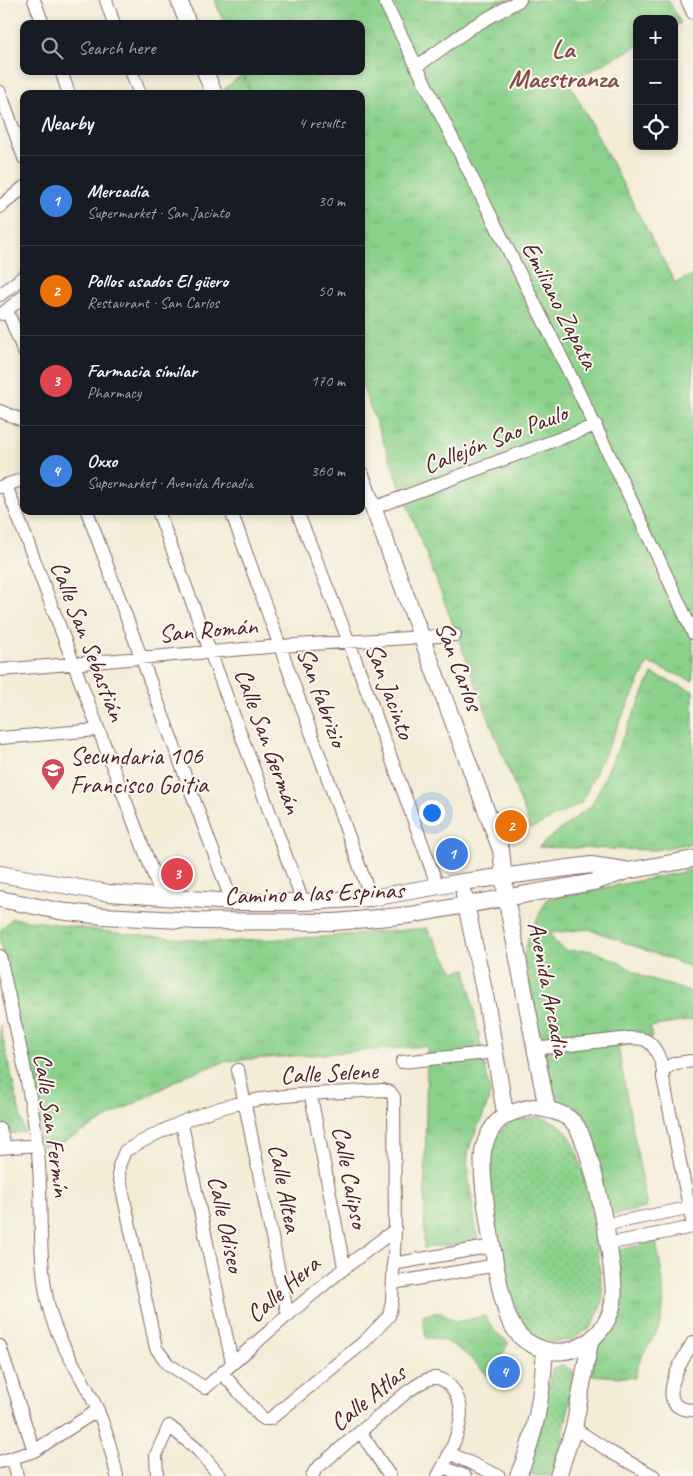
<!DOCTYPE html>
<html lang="en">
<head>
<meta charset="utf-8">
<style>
  body { margin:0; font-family:Caveat,sans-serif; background:#20242c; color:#f1f3f6 }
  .controls { position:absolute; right:15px; top:15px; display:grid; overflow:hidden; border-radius:10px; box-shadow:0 2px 8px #0003 }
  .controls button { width:45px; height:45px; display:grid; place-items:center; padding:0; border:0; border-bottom:1px solid #363941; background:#171b24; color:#f1f3f6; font:25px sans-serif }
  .you { position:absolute; left:431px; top:812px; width:18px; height:18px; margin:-12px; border:4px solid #fff; border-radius:50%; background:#1a73e8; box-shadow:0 0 0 8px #1a73e833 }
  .badge { display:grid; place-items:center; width:32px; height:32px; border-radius:50%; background:#2563eb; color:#fff; font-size:16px; font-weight:700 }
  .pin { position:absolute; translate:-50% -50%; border:2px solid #fff; box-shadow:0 1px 5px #0006 }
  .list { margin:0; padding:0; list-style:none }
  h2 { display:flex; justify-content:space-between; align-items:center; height:65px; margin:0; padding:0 20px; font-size:21px }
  h2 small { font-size:16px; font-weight:400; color:#9ea1a6 }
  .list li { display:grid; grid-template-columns:32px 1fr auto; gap:15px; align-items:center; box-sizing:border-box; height:90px; padding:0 20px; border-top:1px solid #363941 }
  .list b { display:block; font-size:19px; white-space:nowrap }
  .list p { margin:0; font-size:16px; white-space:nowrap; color:#9ea1a6 }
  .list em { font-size:16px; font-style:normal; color:#9ea1a6 }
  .icon { flex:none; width:28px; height:28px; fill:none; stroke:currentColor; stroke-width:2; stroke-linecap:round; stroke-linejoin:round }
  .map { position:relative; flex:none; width:693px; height:1476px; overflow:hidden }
  .search { position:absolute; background:#171b24; box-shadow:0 2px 8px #0003; left:20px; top:20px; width:345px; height:55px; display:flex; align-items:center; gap:12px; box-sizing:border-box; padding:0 18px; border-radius:10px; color:#9ea1a6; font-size:19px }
  .panel { position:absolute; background:#171b24; box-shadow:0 2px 8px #0003; left:20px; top:90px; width:345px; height:425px; border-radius:10px }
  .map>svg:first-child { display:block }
  .grass { fill:url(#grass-tufts); stroke:#6a785b }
  .park { fill:url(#park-dots); stroke:#6a785b }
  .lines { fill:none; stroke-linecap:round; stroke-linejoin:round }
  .minor-casing { stroke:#856767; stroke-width:14 }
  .tertiary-casing { stroke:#856767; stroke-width:18 }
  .minor { stroke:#fff; stroke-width:12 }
  .tertiary { stroke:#fff; stroke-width:16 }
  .labels { text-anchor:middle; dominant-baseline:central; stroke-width:4; stroke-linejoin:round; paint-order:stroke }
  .street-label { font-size:25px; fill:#4a1f2b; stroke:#fbf7ec }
  .poi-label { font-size:25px; fill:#4a1f2b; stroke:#fbf7ec; text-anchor:start }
  .neighbourhood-label { font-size:26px; font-weight:bold; fill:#874d4d; stroke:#fbf7ec }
</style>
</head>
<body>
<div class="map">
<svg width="693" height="1476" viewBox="0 0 693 1476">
  <defs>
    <pattern id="grass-tufts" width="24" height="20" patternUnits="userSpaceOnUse" patternTransform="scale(1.25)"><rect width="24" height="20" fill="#8bd18b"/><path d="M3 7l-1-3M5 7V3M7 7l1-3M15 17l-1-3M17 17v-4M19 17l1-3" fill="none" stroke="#79b378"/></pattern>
    <pattern id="park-dots" width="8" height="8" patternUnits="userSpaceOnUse" patternTransform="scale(1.25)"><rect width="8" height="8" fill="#8bd18b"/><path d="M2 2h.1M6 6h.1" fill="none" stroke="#79b378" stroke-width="1.8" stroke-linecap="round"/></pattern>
  </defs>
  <rect width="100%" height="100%" fill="#fbf7ec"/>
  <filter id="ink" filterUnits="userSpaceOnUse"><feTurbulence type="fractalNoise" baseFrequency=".02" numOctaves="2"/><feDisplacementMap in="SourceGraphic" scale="10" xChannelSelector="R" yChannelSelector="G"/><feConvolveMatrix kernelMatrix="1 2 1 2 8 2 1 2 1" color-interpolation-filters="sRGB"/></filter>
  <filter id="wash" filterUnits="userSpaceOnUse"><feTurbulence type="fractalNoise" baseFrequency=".0096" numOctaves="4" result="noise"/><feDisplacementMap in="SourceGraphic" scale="20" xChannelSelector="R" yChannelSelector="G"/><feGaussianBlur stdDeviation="1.12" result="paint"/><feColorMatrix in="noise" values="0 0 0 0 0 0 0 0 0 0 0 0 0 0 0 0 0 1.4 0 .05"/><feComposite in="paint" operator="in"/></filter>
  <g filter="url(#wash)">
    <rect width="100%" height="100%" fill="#f3ecd7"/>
    <path class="grass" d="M 215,0 L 668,0 L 681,23 L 674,27 L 674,19 L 637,19 L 637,46 L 569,82 L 675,283 L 693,275 L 693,681 L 648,663 L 581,803 L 531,829 L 361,383 L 361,94 L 251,94 L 242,71 L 361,71 L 361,24 L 224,24 Z
      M 652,674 L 693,691 L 693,843 L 655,850 L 538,847 L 592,805 Z
      M 693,870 L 693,968 L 589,929 L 550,933 L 554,941 L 566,951 L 591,950 L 619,962 L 642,976 L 693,993 L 693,1020 L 650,1027 L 652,1038 L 618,1047 L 647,1208 L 607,1216 L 565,1108 L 549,1097 L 524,955 L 529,936 L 547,899 Z
      M 12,918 L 118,933 L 218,942 L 321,937 L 427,928 L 454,972 L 466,969 L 490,1093 C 487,1114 472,1132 468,1154 C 465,1169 476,1223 478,1242 L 424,1248 L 427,1046 L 227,1061 L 187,1075 L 59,1144 L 41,1146 L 0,942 L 0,931 Z
      M 656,1241 C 661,1270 670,1305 656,1333 C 648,1348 636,1361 635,1378 L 591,1375 L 593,1356 L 600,1342 L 614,1251 Z
      M 432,1313 L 441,1313 L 456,1322 L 485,1316 L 496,1333 L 509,1343 L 488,1376 C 471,1359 453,1337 426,1338 L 423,1316 Z"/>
    <path class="park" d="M 243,74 L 251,94 L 225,94 L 223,90 Z
      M 0,1025 L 24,1132 L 7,1134 L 0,1111 Z
      M 535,1117 C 548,1118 560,1123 568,1134 C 587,1159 597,1256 603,1292 L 603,1302 L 592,1326 L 572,1340 L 552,1342 L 538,1339 L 527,1334 L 511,1312 L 485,1164 L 496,1134 L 512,1121 Z
      M 562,1365 L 572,1370 L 574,1377 L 561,1447 L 550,1476 L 525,1476 L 551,1374 L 553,1368 Z"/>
  </g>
  <g filter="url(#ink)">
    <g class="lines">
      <g class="minor-casing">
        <path id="minor" d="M 34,0 L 43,24
          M 106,0 L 114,24
          M 384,0 C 487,211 596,419 693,633
          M 687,0 L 693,13
          M 416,67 L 472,27 L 520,0
          M 61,71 L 69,94
          M 131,71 L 140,94
          M 0,92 L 24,158
          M 0,207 L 24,187
          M 0,295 L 24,276
          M 7,310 L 24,352
          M 2,314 L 24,296
          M 0,411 L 24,421
          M 6,485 L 162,897
          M 0,487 L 24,479
          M 373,508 L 596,425
          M 87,511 L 232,902
          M 158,511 L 303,902
          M 231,511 L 371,898
          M 297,511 L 349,642 L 438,887
          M 0,670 L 280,646 L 455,635
          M 0,738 L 97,730
          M 0,956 C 14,1021 31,1087 38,1153 C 43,1204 37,1258 49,1308 C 58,1345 83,1376 98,1411 C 107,1431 112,1454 117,1476
          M 534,1049 L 630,1038 C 633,1039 639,1038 642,1039 C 656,1042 664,1066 663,1078 L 693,1226
          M 402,1062 L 496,1052
          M 238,1070 L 288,1316
          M 663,1070 L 675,1063 L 693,1061
          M 311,1096 L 344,1267
          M 182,1124 L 232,1363
          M 0,1129 L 5,1147
          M 0,1148 L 37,1145
          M 604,1225 L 688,1208
          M 607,1244 L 693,1227
          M 393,1264 L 493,1246
          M 393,1283 L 497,1265
          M 693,1342 C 683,1358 650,1410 693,1410
          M 0,1346 L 34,1451
          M 222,1373 L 260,1416 L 264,1419 L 270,1419 L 365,1341 L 389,1316 L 392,1301 L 395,1230 L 394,1097 L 390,1092 L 383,1090 C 337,1093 290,1093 245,1102 C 204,1110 161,1130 125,1151 L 119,1166 L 119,1175 L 156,1348 L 168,1364 L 205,1388 C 267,1333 328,1278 395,1230
          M 574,1428 L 612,1453 L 654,1476
          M 361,1433 L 390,1476
          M 449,1453 L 499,1476
          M 13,1459 L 17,1476
          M 0,1462 L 34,1451 L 98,1410
          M 443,1467 L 465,1476
          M 157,1476 L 156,1455 L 169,1426 L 198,1450 L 220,1476
          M 312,1476 L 316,1469 L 407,1392 C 415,1387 425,1378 435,1378 C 450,1378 461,1400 461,1413 C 460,1434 448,1458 438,1476"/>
      </g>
      <g class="tertiary-casing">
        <path id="tertiary" d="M 179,0 L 188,24
          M 205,71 L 214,94
          M 361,475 L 501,850 L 506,897 L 547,1109
          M 0,874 L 109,893 L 232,902 L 303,902 L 371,898 L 462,882 L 591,865 L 625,870
          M 464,895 L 487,1005 L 505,1113
          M 0,899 L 59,911 L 103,916 L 198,921 L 335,922 L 410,915 L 594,882 L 627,871 L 693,859
          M 533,1107 C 547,1109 564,1112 574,1123 C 592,1142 618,1276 613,1303 C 606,1338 571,1362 537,1347 C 528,1343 521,1339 516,1331 C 511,1324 507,1316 505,1307 C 497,1279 477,1171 484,1147 C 492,1119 506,1112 533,1107 Z
          M 518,1476 C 536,1435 542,1395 545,1350
          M 558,1476 L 574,1428 L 590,1342"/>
      </g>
      <use href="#minor" class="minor"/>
      <use href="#tertiary" class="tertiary"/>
    </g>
  </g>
  <defs>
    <g id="school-pin" transform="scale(1.25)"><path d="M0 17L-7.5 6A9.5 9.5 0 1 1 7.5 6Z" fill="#d1495b" stroke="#fbf7ec"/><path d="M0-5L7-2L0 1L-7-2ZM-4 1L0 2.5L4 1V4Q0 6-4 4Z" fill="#fff"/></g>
  </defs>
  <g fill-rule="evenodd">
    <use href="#school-pin" x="53" y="770"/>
  </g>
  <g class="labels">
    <g class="street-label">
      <text transform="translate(560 305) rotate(63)">Emiliano Zapata</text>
      <text transform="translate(495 439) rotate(-21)">Callejón Sao Paulo</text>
      <text transform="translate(208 630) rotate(-5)">San Román</text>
      <text transform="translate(88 641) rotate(69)">Calle San Sebastián</text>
      <text transform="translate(459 666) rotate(69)">San Carlos</text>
      <text transform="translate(390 691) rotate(70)">San Jacinto</text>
      <text transform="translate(322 697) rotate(70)">San fabrizio</text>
      <text transform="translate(268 741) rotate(70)">Calle San Germán</text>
      <text transform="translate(314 893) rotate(-2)">Camino a las Espinas</text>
      <text transform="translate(549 989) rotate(79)">Avenida Arcadia</text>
      <text transform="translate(329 1073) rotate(-3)">Calle Selene</text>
      <text transform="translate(52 1125) rotate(82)">Calle San Fermín</text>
      <text transform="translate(350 1177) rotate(79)">Calle Calipso</text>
      <text transform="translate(285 1188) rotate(79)">Calle Altea</text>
      <text transform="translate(226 1224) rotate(78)">Calle Odiseo</text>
      <text transform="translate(283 1289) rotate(-41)">Calle Hera</text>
      <text transform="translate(368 1398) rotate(-39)">Calle Atlas</text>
    </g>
    <g class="poi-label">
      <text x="70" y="756">Secundaria 106<tspan x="70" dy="29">Francisco Goitia</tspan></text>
    </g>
    <g class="neighbourhood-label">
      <text x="563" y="48">La<tspan x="563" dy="30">Maestranza</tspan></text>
    </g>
  </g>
</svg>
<div class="controls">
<button>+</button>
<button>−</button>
<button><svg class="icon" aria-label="locate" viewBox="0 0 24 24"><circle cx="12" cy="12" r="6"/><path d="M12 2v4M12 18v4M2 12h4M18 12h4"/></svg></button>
</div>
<div class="you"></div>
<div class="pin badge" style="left:452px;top:854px;background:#3f7fe0">1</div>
<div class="pin badge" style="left:511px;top:826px;background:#e8710a">2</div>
<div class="pin badge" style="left:177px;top:874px;background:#e0444e">3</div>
<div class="pin badge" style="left:504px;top:1372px;background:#3f7fe0">4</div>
<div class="search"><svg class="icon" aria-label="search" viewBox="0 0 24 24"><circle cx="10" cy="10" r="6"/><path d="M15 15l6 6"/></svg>Search here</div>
<section class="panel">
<h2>Nearby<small>4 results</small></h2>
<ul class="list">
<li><span class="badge" style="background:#3f7fe0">1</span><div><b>Mercadía</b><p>Supermarket · San Jacinto</p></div><em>30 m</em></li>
<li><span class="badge" style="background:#e8710a">2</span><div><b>Pollos asados El güero</b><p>Restaurant · San Carlos</p></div><em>50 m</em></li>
<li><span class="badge" style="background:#e0444e">3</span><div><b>Farmacia símilar</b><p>Pharmacy</p></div><em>170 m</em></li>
<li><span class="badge" style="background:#3f7fe0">4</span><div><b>Oxxo</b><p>Supermarket · Avenida Arcadia</p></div><em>360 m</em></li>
</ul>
</section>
</div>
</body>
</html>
